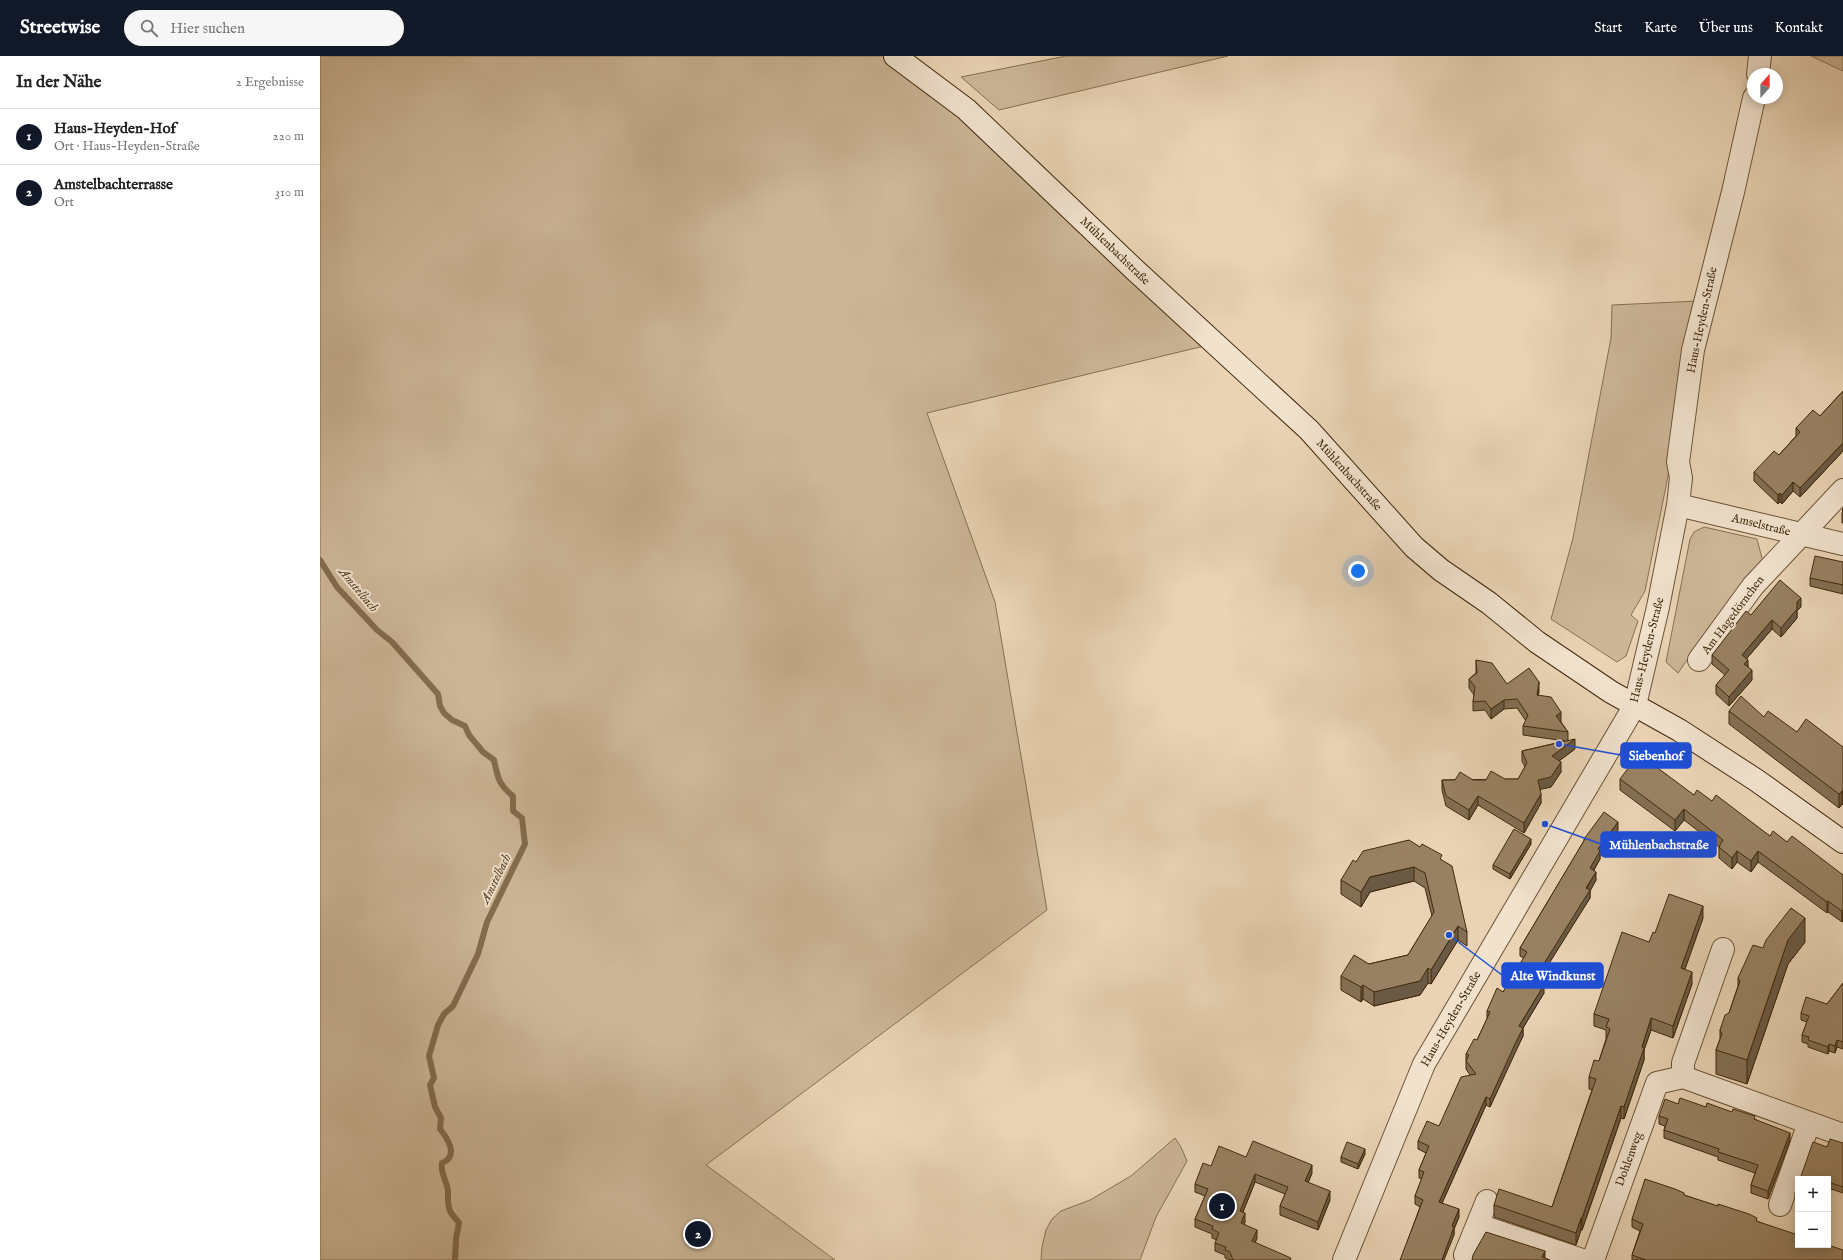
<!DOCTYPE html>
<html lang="de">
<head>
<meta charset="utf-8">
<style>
  body { margin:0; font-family:"IM FELL English",serif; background:#f6f6f6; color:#222 }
  .controls { position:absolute; right:12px; bottom:12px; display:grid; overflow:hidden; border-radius:0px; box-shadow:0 2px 10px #0003 }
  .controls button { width:36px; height:36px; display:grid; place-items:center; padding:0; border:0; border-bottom:1px solid #e0e0e0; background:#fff; color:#222; font:20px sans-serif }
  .compass { position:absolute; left:1427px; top:12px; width:36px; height:36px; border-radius:50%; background:#fff; box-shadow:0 2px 10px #0003; rotate:21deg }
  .you { position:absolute; left:1038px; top:515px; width:14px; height:14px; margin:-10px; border:3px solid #fff; border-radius:50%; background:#1a73e8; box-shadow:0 0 0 6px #1a73e833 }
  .badge { display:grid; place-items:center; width:26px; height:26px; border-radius:50%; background:#111827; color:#fff; font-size:13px; font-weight:700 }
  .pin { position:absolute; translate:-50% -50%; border:2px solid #fff; box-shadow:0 1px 4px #0006 }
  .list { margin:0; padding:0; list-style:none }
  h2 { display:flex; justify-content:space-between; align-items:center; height:52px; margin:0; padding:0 16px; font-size:17px }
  h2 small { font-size:13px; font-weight:400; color:#767676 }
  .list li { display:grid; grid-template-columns:26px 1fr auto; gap:12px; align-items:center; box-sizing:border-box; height:56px; padding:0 16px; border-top:1px solid #e0e0e0 }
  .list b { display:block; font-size:15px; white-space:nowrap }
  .list p { margin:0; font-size:13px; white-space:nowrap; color:#767676 }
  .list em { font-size:13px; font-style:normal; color:#767676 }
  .icon { flex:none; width:22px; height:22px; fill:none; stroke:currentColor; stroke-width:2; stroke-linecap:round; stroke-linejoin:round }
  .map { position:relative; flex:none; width:1523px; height:1204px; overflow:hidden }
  header { display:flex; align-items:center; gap:24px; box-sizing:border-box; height:56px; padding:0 20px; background:#111827; color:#fff }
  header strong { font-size:19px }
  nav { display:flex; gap:22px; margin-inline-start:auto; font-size:14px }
  .search { width:280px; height:36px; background:#f6f6f6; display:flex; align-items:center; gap:10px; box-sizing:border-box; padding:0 14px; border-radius:22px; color:#767676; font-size:15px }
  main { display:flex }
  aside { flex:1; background:#fff }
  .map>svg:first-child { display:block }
  .green { fill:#ccb697; stroke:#867050 }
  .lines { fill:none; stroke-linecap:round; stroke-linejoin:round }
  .stream { stroke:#836c4d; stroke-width:6 }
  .street-casing { stroke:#6a5434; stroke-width:24 }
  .secondary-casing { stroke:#40290a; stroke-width:24 }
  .street { stroke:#f1e2ce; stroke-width:22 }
  .secondary { stroke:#f1e2ce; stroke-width:22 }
  .wall { fill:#836f54; stroke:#40290a }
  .shaded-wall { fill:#6a5a45; stroke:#40290a }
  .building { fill:#988162; stroke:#40290a }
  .labels { text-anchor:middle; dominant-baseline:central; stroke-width:4; stroke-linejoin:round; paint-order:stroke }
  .street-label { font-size:12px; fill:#40290a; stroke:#f1e2ce }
  .water-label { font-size:13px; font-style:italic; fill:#5c4526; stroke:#f1e2ce }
  .leader { fill:none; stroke:#1d4ed8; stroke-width:1.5 }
  .callout-dot { fill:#1d4ed8; stroke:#f1e2ce; stroke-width:1.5 }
  .callout { fill:#1d4ed8; stroke:#1d4ed8; stroke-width:1.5 }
  .callout-label { font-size:13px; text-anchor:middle; font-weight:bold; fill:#fff }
</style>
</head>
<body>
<header>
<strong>Streetwise</strong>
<div class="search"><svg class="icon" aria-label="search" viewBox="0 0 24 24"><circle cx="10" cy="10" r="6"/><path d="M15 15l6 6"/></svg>Hier suchen</div>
<nav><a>Start</a><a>Karte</a><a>Über uns</a><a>Kontakt</a></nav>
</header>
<main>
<aside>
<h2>In der Nähe<small>2 Ergebnisse</small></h2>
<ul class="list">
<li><span class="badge">1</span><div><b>Haus-Heyden-Hof</b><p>Ort · Haus-Heyden-Straße</p></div><em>220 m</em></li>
<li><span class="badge">2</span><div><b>Amstelbachterrasse</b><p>Ort</p></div><em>310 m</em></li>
</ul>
</aside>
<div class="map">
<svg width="1523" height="1204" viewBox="0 0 1523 1204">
  <rect width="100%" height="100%" fill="#e9d3b4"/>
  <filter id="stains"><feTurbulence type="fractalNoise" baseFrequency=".005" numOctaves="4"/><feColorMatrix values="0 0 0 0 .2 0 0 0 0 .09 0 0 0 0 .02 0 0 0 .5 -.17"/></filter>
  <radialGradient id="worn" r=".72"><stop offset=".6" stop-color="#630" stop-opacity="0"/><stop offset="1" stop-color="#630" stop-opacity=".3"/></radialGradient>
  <path class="green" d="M 0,0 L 564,0 L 597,23 L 651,67 L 884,290 L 607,357 L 675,546 L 727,854 L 386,1109 L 515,1204 L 0,1204 Z
    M 746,0 L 908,0 L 679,54 L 641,21 Z
    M 1491,0 L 1523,0 L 1523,15 Z
    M 1378,245 L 1351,405 L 1325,535 L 1311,559 L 1318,565 L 1306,600 L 1297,606 L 1231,563 L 1253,482 L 1291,282 L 1292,249 Z
    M 1384,471 L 1437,483 L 1443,506 L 1412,540 L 1358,617 L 1346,606 L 1370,483 L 1374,476 Z
    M 855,1082 L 861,1091 L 867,1105 L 836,1161 L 820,1204 L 721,1204 L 722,1191 L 726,1174 L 732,1163 L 741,1155 L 770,1144 L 811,1120 Z"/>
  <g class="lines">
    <path class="stream" d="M 0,504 L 17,531 L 57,574 L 72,586 L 118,638 L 120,650 L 124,657 L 132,664 L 145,670 L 149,679 L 163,696 L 174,704 C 178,722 178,728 193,740 L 193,755 L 202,762 L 205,788 L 167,866 L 158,898 L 133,950 L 124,958 L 118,969 L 109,1000 L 114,1022 L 110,1029 L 115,1051 L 121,1062 L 120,1073 C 128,1083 139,1100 122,1107 C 120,1117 127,1125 128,1135 C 128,1143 127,1150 131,1157 C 133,1160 137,1164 139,1167 L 136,1183 L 135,1204"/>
    <g class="street-casing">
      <path id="street" d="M 1438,18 L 1440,0
        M 1358,449 L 1523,488
        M 1379,604 L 1433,530 L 1523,434
        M 1363,1021 L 1363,1007 L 1403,893
        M 1460,1149 L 1489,1067
        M 1158,1169 L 1262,1204
        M 1145,1199 L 1167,1145
        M 1024,1204 L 1104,1008 L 1315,649 L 1338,551 L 1358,449 L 1361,422 L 1358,406 L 1373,294 L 1413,136 L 1434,42
        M 1273,1204 L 1337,1027 L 1363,1021 L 1523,1079"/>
    </g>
    <g class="secondary-casing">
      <path id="secondary" d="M 575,0 L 646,53 L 816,215 L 989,374 L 1094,491 L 1121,514 L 1169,547 L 1217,586 L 1291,636 L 1359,674 L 1436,724 L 1523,786"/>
    </g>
    <use href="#street" class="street"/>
    <use href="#secondary" class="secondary"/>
  </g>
  <path class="wall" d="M 1523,335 L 1523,395 L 1480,441 L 1473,435 L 1462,448 L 1460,446 L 1458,448 L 1434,425 L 1434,416 L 1459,399 L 1476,380 L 1476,372 L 1500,360 Z
    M 1523,452 L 1523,467 L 1522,467 L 1522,458 Z
    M 1523,506 L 1523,538 L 1490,530 L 1490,522 Z
    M 1481,551 L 1477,555 L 1477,562 L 1461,581 L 1452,573 L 1427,602 L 1428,611 L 1432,624 L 1409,650 L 1396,638 L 1396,629 L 1405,619 L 1392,608 L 1392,599 L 1431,559 Z
    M 1156,604 L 1187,628 L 1219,635 L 1218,640 L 1241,665 L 1241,666 L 1248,676 L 1248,685 L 1255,693 L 1239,705 L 1241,716 L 1231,731 L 1220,733 L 1221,747 L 1204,777 L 1158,749 L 1149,764 L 1126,750 L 1122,734 L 1122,724 L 1198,723 L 1205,711 L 1202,705 L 1202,695 L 1245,685 L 1203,679 L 1203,670 L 1206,665 L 1197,652 L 1184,653 L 1171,663 L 1165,654 L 1153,655 L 1153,646 L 1154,639 L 1149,632 L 1149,623 L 1156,617 Z
    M 1409,655 L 1444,661 L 1477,676 L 1523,691 L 1523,749 L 1522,748 L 1519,752 L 1409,668 Z
    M 1300,723 L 1374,739 L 1392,745 L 1450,780 L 1467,786 L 1523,819 L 1522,866 L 1508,856 L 1507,857 L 1438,806 L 1431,816 L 1417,806 L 1412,813 L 1399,802 L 1399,791 L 1364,764 L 1355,775 L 1300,734 Z
    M 1298,774 L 1280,798 L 1280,803 L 1274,814 L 1276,824 L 1270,835 L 1270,842 L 1218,924 L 1224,937 L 1203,972 L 1203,980 L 1196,994 L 1170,1051 L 1166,1049 L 1122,1147 L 1139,1161 L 1134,1173 L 1134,1179 L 1088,1184 L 1100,1151 L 1095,1148 L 1095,1140 L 1102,1123 L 1099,1122 L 1099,1114 L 1106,1097 L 1098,1093 L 1098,1085 L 1119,1070 L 1150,1019 L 1146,1013 L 1146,998 L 1157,984 L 1167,963 L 1167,955 L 1183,936 L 1204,902 L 1200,900 L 1200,892 L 1264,785 L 1264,783 Z
    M 1211,788 L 1190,823 L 1173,813 L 1173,809 Z
    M 1122,804 L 1147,876 L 1147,890 L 1138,884 L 1111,928 L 1108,927 L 1100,939 L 1054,950 L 1043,943 L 1041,946 L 1021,934 L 1021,920 L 1049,908 L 1088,899 L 1112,860 L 1105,832 L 1094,825 L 1050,836 L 1041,851 L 1021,838 L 1021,824 L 1036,806 Z
    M 1383,862 L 1365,913 L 1372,928 L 1353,982 L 1331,974 L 1324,994 L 1324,1004 L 1304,1063 L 1301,1062 L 1262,1174 L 1261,1174 L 1256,1189 L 1174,1161 L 1174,1149 L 1232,1151 L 1272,1034 L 1269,1033 L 1269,1021 L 1279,1005 L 1286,983 L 1286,974 L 1274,970 L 1274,958 L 1329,886 L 1335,877 Z
    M 1485,886 L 1468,908 L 1427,1028 L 1396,1018 L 1396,994 L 1400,983 L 1400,974 L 1409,957 L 1418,930 L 1418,922 L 1443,892 Z
    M 1523,927 L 1523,993 L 1517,991 L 1515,997 L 1509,995 L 1508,998 L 1488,991 L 1488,988 L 1482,986 L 1482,979 L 1487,966 L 1481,964 L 1481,957 L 1507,948 Z
    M 1358,1048 L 1386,1051 L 1435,1063 L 1470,1085 L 1448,1143 L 1431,1137 L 1431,1129 L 1435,1117 L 1398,1104 L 1398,1101 L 1344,1082 L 1344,1074 L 1345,1070 L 1339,1068 L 1339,1060 Z
    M 1523,1087 L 1523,1137 L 1508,1132 L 1508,1123 L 1480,1123 L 1507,1091 Z
    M 1045,1098 L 1038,1113 L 1021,1106 L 1021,1101 Z
    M 926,1101 L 992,1117 L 988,1127 L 1010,1144 L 998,1174 L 960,1159 L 960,1150 L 965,1138 L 935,1126 L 923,1156 L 925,1166 L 924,1169 L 937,1182 L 935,1187 L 971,1204 L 909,1204 L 905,1202 L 905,1199 L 895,1195 L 895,1187 L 897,1184 L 892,1182 L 892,1178 L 875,1171 L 875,1163 L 885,1140 L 875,1136 L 875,1128 L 891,1110 Z
    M 1478,1129 L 1478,1144 L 1475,1143 L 1475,1137 Z
    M 1364,1139 L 1437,1165 L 1523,1204 L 1312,1204 L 1312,1199 L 1320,1175 L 1312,1171 L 1312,1163 Z"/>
  <path class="shaded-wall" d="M 1523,387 L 1523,395 L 1480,441 L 1480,432 Z
    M 1473,426 L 1473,435 L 1462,448 L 1462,439 Z
    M 1460,437 L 1460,446 L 1458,448 L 1458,439 Z
    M 1481,542 L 1481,551 L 1477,555 L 1477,562 L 1461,581 L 1461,572 L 1477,546 Z
    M 1452,564 L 1452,573 L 1422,608 L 1422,599 Z
    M 1428,604 L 1428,613 L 1424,608 Z
    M 1432,614 L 1432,624 L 1409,650 L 1409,641 Z
    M 1219,626 L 1219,635 L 1217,649 L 1217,639 Z
    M 1184,644 L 1184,653 L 1171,663 L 1171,653 Z
    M 1241,656 L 1241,665 L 1236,669 L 1236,660 Z
    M 1255,683 L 1255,693 L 1232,710 L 1232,700 Z
    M 1241,706 L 1241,716 L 1231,731 L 1218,734 L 1218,724 Z
    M 1522,735 L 1522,748 L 1519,752 L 1519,738 Z
    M 1221,738 L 1221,747 L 1204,777 L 1204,767 Z
    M 1158,740 L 1158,749 L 1149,764 L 1149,754 Z
    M 1364,753 L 1364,764 L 1355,775 L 1355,764 Z
    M 1298,766 L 1298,774 L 1280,798 L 1280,803 L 1270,820 L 1270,812 L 1278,793 Z
    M 1211,783 L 1211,788 L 1190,823 L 1190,818 Z
    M 1417,795 L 1417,806 L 1412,813 L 1412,802 Z
    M 1438,795 L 1438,806 L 1431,816 L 1431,805 Z
    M 1094,811 L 1094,825 L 1050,836 L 1041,851 L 1041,836 L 1050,821 Z
    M 1276,816 L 1276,824 L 1270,835 L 1270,842 L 1215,930 L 1215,922 Z
    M 1508,845 L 1508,856 L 1507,857 L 1507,846 Z
    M 1383,850 L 1383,862 L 1361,924 L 1361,912 Z
    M 1523,854 L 1523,865 L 1522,866 L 1522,855 Z
    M 1485,862 L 1485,886 L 1468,908 L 1427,1028 L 1427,1004 L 1468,884 Z
    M 1138,870 L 1138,884 L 1111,928 L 1111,914 Z
    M 1108,912 L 1108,927 L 1100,939 L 1054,950 L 1054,936 Z
    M 1372,916 L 1372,928 L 1353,982 L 1353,970 Z
    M 1043,929 L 1043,943 L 1041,946 L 1041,931 Z
    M 1224,929 L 1224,937 L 1203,972 L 1203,980 L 1170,1051 L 1170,1043 L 1199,970 Z
    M 1331,962 L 1331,974 L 1324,994 L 1324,1004 L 1304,1063 L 1304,1051 Z
    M 1517,984 L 1517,991 L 1515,997 L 1515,990 Z
    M 1509,988 L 1509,995 L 1508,998 L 1508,991 Z
    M 1166,1041 L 1166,1049 L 1119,1154 L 1119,1146 Z
    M 1301,1050 L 1301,1062 L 1262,1174 L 1262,1162 Z
    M 1470,1077 L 1470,1085 L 1448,1143 L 1448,1135 Z
    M 1045,1093 L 1045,1098 L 1038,1113 L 1038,1108 Z
    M 992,1109 L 992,1117 L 985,1134 L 985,1125 Z
    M 935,1118 L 935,1126 L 920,1163 L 920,1155 Z
    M 1010,1135 L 1010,1144 L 998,1174 L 998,1166 Z
    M 1139,1153 L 1139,1161 L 1134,1173 L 1134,1179 L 1124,1204 L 1122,1204 L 1132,1170 Z
    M 925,1157 L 925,1166 L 921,1176 L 921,1167 Z
    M 1261,1162 L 1261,1174 L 1256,1189 L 1256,1177 Z
    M 937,1174 L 937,1182 L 932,1194 L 932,1185 Z
    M 1225,1195 L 1225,1204 L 1222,1201 Z"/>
  <path class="building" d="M 1523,335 L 1523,387 L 1480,432 L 1473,426 L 1462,439 L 1460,437 L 1458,439 L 1434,416 L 1454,395 L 1459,399 L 1480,376 L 1476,372 L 1493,354 L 1500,360 Z
    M 1495,500 L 1523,506 L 1523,529 L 1490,522 Z
    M 1460,524 L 1481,542 L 1477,546 L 1477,553 L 1461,572 L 1452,564 L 1422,599 L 1428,604 L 1424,608 L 1432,614 L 1409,641 L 1396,629 L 1409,614 L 1392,599 L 1426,555 L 1431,559 Z
    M 1156,604 L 1172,607 L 1187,628 L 1209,612 L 1219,626 L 1217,639 L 1231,641 L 1241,656 L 1236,660 L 1248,676 L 1203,670 L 1208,659 L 1197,643 L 1184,644 L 1171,653 L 1165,645 L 1153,646 L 1155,631 L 1149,623 L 1157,617 Z
    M 1421,640 L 1444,661 L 1448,655 L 1477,676 L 1486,663 L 1523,691 L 1523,736 L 1522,735 L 1519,738 L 1409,655 Z
    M 1255,683 L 1232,700 L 1241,706 L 1231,721 L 1218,724 L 1221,738 L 1204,767 L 1158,740 L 1149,754 L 1126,740 L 1122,724 L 1135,724 L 1140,716 L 1153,724 L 1166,724 L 1171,715 L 1185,723 L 1198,723 L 1207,707 L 1202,695 Z
    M 1319,698 L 1374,739 L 1377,734 L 1392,745 L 1396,739 L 1450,780 L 1453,775 L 1467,786 L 1472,780 L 1523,819 L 1523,854 L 1522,855 L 1508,845 L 1507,846 L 1438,795 L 1431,805 L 1417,795 L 1412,802 L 1399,791 L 1403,784 L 1364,753 L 1355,764 L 1300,723 Z
    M 1284,756 L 1298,766 L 1278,793 L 1280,795 L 1270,812 L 1276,816 L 1266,832 L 1270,834 L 1215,922 L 1224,929 L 1199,970 L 1203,972 L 1196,986 L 1170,1043 L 1166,1041 L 1119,1146 L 1139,1153 L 1132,1170 L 1134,1171 L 1122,1204 L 1080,1204 L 1103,1144 L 1095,1140 L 1104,1116 L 1099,1114 L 1109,1090 L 1098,1085 L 1107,1065 L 1119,1070 L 1141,1021 L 1156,1018 L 1146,1005 L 1149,999 L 1146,998 L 1154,983 L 1157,984 L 1170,956 L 1167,955 L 1177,932 L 1183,936 L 1207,896 L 1200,892 L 1265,783 L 1264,783 Z
    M 1194,773 L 1211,783 L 1190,818 L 1173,809 Z
    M 1089,784 L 1100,791 L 1102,788 L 1122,799 L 1120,803 L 1132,810 L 1147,876 L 1138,870 L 1111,914 L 1108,912 L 1100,925 L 1054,936 L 1043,929 L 1041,931 L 1021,920 L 1034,899 L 1049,908 L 1088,899 L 1114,856 L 1105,817 L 1094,811 L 1050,821 L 1041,836 L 1021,824 L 1033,804 L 1036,806 L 1043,795 Z
    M 1349,838 L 1383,850 L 1361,912 L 1372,916 L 1353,970 L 1331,962 L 1322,991 L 1324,992 L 1304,1051 L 1301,1050 L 1262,1162 L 1261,1162 L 1256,1177 L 1174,1149 L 1179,1133 L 1232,1151 L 1276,1023 L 1269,1021 L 1274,1004 L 1279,1005 L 1290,973 L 1286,971 L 1289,963 L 1274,958 L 1302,876 L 1329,886 L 1333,876 L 1335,877 Z
    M 1471,852 L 1485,862 L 1468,884 L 1427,1004 L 1396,994 L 1402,978 L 1400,974 L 1405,959 L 1409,957 L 1420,925 L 1418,922 L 1433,889 L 1443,892 L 1446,884 Z
    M 1523,927 L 1523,986 L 1517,984 L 1515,990 L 1509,988 L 1508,991 L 1488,984 L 1489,981 L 1482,979 L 1489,960 L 1481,957 L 1486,941 L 1507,948 Z
    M 1360,1042 L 1386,1051 L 1387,1047 L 1412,1056 L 1413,1053 L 1435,1060 L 1434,1063 L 1470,1077 L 1448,1135 L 1431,1129 L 1438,1109 L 1398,1096 L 1399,1093 L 1344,1074 L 1348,1063 L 1339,1060 L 1345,1043 L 1358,1048 Z
    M 1510,1083 L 1523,1087 L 1523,1131 L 1508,1126 L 1508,1123 L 1499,1123 L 1496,1122 L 1496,1123 L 1480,1123 L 1493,1086 L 1507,1091 Z
    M 933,1085 L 992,1109 L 985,1125 L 1010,1135 L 998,1166 L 960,1150 L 968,1131 L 935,1118 L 920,1155 L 925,1157 L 921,1167 L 937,1174 L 932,1185 L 971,1202 L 970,1204 L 913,1204 L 910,1196 L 905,1194 L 906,1191 L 895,1187 L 899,1177 L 892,1173 L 893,1170 L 875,1163 L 888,1133 L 875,1128 L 883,1107 L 891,1110 L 899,1090 L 926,1101 Z
    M 1027,1086 L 1045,1093 L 1038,1108 L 1021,1101 Z
    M 1325,1123 L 1355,1133 L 1364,1137 L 1364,1139 L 1398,1150 L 1398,1148 L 1429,1158 L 1437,1162 L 1436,1165 L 1478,1179 L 1478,1189 L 1508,1189 L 1523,1194 L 1523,1204 L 1326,1204 L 1312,1199 L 1323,1168 L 1312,1163 Z
    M 1478,1129 L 1478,1138 L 1475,1137 Z
    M 1166,1176 L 1225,1195 L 1222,1201 L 1230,1204 L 1152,1204 L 1153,1199 Z"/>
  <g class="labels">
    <g class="street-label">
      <text transform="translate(795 195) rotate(44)">Mühlenbachstraße</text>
      <text transform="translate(1382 264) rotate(-78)">Haus-Heyden-Straße</text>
      <text transform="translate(1029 419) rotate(48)">Mühlenbachstraße</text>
      <text transform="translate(1441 469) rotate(14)">Amselstraße</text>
      <text transform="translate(1413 559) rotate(-53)">Am Hagedörnchen</text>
      <text transform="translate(1327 594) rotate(-76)">Haus-Heyden-Straße</text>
      <text transform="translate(1131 963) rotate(-60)">Haus-Heyden-Straße</text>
      <text transform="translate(1309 1103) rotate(-70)">Dohlenweg</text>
    </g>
    <g class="water-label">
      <text transform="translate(38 534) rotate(50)">Amstelbach</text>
      <text transform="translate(176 823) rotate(-64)">Amstelbach</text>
    </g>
  </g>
  <path class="leader" d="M1239 688L1301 699M1225 768L1281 788M1129 879L1182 919"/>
  <g class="callout-dot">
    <circle cx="1239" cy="688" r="4"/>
    <circle cx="1225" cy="768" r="4"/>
    <circle cx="1129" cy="879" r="4"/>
  </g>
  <g class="callout">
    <rect x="1301" y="687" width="70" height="25" rx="4"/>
    <rect x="1281" y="776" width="115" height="25" rx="4"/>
    <rect x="1182" y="907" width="101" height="25" rx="4"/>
  </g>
  <g class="callout-label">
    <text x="1336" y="704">Siebenhof</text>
    <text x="1339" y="793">Mühlenbachstraße</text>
    <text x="1233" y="924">Alte Windkunst</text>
  </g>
  <rect width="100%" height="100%" filter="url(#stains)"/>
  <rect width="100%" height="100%" fill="url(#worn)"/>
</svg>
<div class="controls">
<button>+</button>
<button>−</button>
</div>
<svg class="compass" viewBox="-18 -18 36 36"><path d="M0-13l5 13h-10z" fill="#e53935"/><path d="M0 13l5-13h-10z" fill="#767676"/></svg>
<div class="you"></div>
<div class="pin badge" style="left:902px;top:1150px">1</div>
<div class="pin badge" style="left:378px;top:1178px">2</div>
</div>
</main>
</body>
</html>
